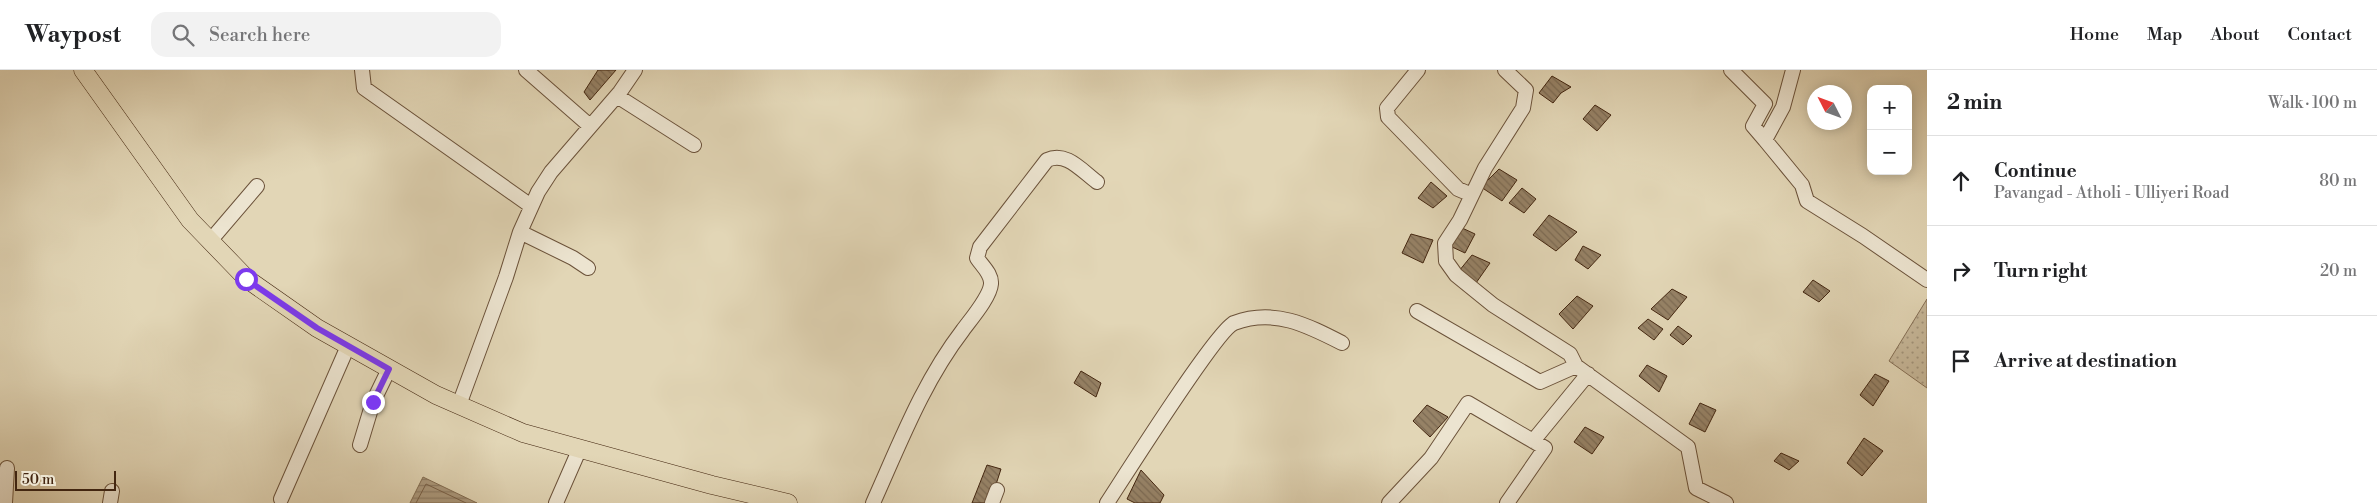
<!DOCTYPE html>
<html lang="en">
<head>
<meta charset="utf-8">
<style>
  body { margin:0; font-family:"Libre Bodoni",serif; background:#f2f2f2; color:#202124 }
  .controls { position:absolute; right:15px; top:15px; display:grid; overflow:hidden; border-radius:10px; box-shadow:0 2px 12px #0003 }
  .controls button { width:45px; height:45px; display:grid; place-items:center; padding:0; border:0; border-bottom:1px solid #e0e0e0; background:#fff; color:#202124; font:25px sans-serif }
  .compass { position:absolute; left:1807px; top:15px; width:45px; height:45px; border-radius:50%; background:#fff; box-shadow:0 2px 12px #0003; rotate:312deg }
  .scale { position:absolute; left:15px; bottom:12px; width:101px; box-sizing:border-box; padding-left:5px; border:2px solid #432610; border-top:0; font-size:14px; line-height:18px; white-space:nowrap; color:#432610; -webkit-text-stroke:4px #ece4d0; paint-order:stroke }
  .stop { position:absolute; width:15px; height:15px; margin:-11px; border:4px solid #7c3aed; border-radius:50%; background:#fff }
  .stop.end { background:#7c3aed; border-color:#fff; box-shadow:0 1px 5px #0008 }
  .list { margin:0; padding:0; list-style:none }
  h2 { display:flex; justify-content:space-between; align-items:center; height:65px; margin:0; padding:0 20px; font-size:21px }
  h2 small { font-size:16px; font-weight:400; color:#757577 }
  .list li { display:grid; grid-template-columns:32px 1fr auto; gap:15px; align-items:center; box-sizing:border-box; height:90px; padding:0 20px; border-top:1px solid #e0e0e0 }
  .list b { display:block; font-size:19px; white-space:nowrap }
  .list p { margin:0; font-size:16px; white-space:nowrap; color:#757577 }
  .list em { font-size:16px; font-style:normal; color:#757577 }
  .icon { flex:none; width:28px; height:28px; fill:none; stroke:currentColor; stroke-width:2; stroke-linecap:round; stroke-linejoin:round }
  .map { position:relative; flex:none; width:1927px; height:433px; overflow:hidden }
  header { display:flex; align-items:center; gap:30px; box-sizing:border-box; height:70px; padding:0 25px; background:#fff; border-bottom:1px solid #e0e0e0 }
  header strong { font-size:24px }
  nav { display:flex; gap:28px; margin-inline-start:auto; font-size:18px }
  .search { width:350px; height:45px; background:#f2f2f2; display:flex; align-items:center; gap:12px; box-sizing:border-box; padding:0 18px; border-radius:15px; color:#757577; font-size:19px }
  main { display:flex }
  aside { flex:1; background:#fff }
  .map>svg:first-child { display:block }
  .grass { fill:url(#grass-dots); stroke:#856f55 }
  .water { fill:url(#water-rules); stroke:#826c52 }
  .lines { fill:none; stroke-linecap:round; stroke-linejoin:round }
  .shore { stroke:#786047; stroke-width:1 }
  .building { fill:url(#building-back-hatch); stroke:#432610 }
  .minor-casing { stroke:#6b523a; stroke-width:16 }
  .major-casing { stroke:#432610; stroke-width:19 }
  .minor { stroke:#ece4d0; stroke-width:14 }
  .major { stroke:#e2d6b6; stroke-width:18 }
  .route { stroke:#7c3aed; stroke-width:6 }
</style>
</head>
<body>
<header>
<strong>Waypost</strong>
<div class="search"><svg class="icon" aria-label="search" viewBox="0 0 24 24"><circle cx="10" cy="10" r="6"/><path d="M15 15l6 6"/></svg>Search here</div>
<nav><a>Home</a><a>Map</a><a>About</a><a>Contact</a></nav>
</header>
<main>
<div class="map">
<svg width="1927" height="433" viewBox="0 0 1927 433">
  <defs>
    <pattern id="grass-dots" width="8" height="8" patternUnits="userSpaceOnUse" patternTransform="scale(1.25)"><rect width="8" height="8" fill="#c7b89a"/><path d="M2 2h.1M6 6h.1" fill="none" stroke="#a3957c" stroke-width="1.8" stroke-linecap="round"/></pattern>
    <pattern id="water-rules" width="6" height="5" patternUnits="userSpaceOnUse" patternTransform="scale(1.25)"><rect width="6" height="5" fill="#ac9a7e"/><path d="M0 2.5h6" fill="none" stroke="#8e7d66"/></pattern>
    <pattern id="building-back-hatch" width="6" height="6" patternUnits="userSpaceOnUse" patternTransform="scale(1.25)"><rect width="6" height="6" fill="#968266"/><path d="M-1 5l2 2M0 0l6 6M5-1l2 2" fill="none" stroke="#7c6a53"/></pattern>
  </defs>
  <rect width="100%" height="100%" fill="#e2d6b6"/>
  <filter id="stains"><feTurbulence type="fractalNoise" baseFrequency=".004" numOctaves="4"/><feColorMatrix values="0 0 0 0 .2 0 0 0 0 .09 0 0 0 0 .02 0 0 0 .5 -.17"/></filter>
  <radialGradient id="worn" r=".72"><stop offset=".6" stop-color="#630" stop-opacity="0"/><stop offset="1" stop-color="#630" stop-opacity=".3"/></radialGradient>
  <path class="grass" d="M 1927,229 L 1927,318 L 1889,291 Z"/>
  <path class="water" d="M 423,407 L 477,433 L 410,433 Z"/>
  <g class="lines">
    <path class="shore" d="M 416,433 L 426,414 L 466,433"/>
  </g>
  <path class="building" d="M 598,0 L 616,0 L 590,30 L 584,22 Z
    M 1552,6 L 1571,17 L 1561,23 L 1553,33 L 1539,23 Z
    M 1595,35 L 1611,45 L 1597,61 L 1583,49 Z
    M 1499,99 L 1517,110 L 1502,131 L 1481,117 Z
    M 1431,112 L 1447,126 L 1433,138 L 1418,128 Z
    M 1522,118 L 1536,129 L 1524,143 L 1509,133 Z
    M 1549,145 L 1577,162 L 1556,181 L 1533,165 Z
    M 1460,157 L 1475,164 L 1465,183 L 1450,176 Z
    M 1411,164 L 1433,170 L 1423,193 L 1402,183 Z
    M 1583,176 L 1601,185 L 1588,199 L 1575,190 Z
    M 1472,185 L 1490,193 L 1476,213 L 1459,201 Z
    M 1813,210 L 1830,221 L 1819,232 L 1803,222 Z
    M 1672,219 L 1687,227 L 1668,250 L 1651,239 Z
    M 1577,226 L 1593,236 L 1573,259 L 1559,244 Z
    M 1648,249 L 1663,259 L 1654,270 L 1638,258 Z
    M 1678,256 L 1692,266 L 1683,275 L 1670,265 Z
    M 1647,295 L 1667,306 L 1659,322 L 1639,306 Z
    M 1081,301 L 1101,313 L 1096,327 L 1074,313 Z
    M 1875,304 L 1889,311 L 1873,336 L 1860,325 Z
    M 1700,333 L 1716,340 L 1705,362 L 1689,354 Z
    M 1427,335 L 1448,347 L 1430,367 L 1413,351 Z
    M 1585,357 L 1604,367 L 1592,384 L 1574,372 Z
    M 1864,368 L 1883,381 L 1862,406 L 1847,393 Z
    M 1781,383 L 1799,391 L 1789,400 L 1774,391 Z
    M 987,395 L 1001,399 L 990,433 L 972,433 Z
    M 1141,400 L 1164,425 L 1160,433 L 1135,433 L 1127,429 Z"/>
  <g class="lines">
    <g class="minor-casing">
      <path id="minor" d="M 362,0 L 364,18 L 531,136
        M 526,0 L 590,56
        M 1418,0 L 1387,38 L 1388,47 L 1458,119 L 1472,125
        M 1505,0 L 1526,20 L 1523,38 L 1485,98 L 1460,150 L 1445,173 L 1446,191 L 1456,205 L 1493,235 L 1570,284 L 1576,296
        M 1731,0 L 1765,34 L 1753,56 L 1765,70
        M 1793,0 L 1783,37 L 1765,70 L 1802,115 L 1807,131 L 1863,166 L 1927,210
        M 617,26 L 694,75
        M 520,162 L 573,188 L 588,198
        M 210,171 L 257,116
        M 1417,241 L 1540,312 L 1576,296 L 1688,377 L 1696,418 L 1726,433
        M 459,335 L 506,207 L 520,162 L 538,122 L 551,102 L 620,22 L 635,0
        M 1533,371 L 1588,304
        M 360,375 L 373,332 L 389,299
        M 281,429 L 348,276
        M 5,433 L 7,398
        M 110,433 L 112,421
        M 556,433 L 580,378
        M 873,433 C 900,373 923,312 963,260 C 971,249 990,227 991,214 C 992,204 982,196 977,188 L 980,177 L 1047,90 C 1066,81 1081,100 1097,112
        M 992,433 L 997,420
        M 1107,433 C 1124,407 1217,260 1234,253 C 1274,238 1307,255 1342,273
        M 1389,433 L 1431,388 L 1468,333 L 1545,378 L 1507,433"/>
    </g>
    <g class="major-casing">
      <path id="major" d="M 83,0 L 190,150 L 247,209 L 317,258 L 436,325 L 523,363 L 712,415 L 788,433"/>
    </g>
    <use href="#minor" class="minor"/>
    <use href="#major" class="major"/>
  </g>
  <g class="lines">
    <path class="route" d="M 246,209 L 317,258 L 389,299 L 373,332"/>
  </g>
  <rect width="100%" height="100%" filter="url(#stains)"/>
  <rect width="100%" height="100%" fill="url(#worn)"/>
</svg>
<div class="controls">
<button>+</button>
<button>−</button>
</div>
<svg class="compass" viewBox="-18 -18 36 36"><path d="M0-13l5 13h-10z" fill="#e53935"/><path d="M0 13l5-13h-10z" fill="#757577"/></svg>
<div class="scale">50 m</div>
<div class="stop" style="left:246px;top:209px"></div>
<div class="stop end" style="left:373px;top:332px"></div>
</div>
<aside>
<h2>2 min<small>Walk · 100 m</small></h2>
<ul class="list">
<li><svg class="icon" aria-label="ahead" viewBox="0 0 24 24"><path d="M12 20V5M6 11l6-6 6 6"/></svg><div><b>Continue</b><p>Pavangad - Atholi - Ulliyeri Road</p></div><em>80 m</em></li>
<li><svg class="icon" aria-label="right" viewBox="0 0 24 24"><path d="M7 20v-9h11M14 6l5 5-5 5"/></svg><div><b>Turn right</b></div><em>20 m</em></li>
<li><svg class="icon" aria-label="arrive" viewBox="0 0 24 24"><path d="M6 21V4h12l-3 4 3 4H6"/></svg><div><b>Arrive at destination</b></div></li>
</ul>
</aside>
</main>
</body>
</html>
